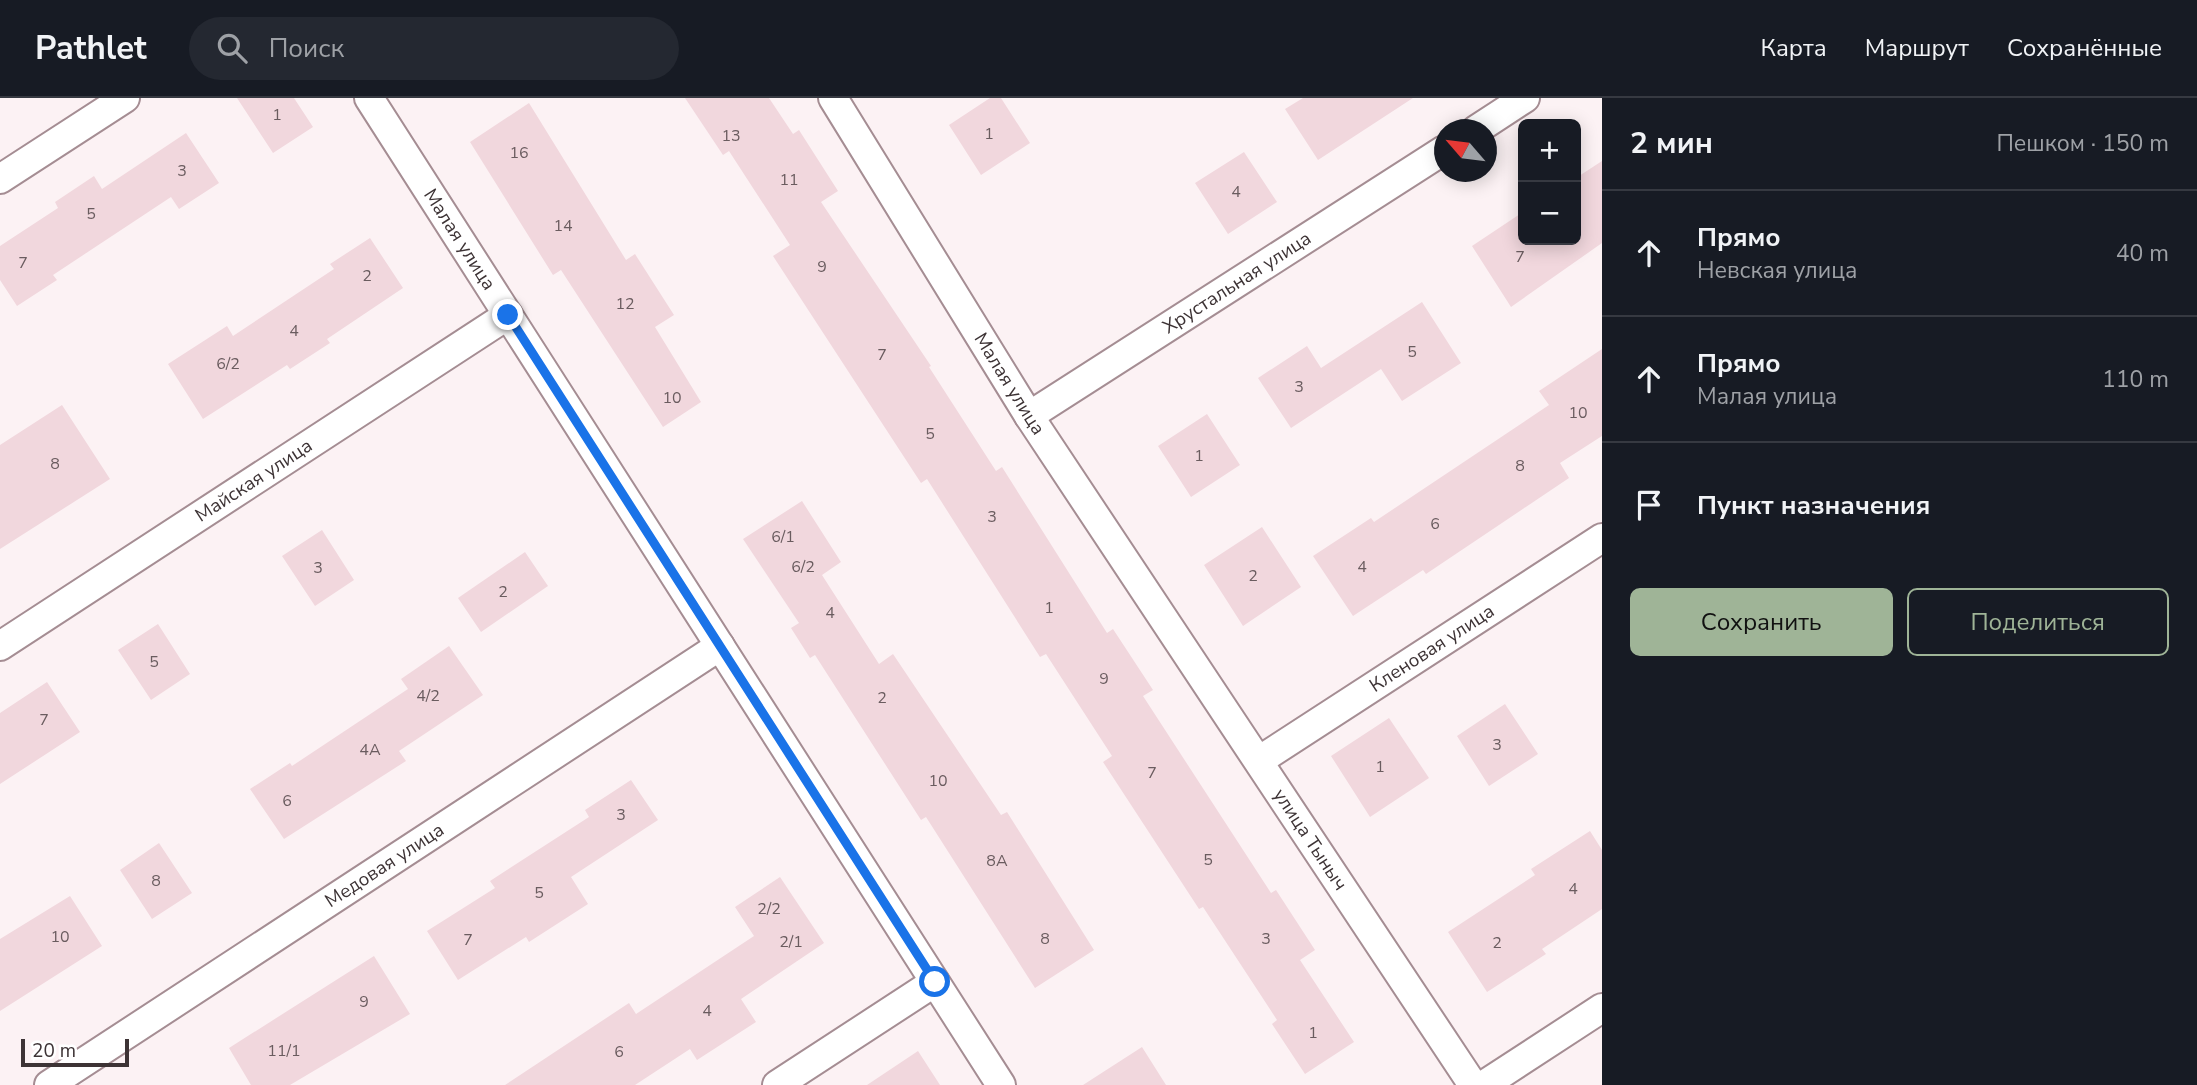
<!DOCTYPE html>
<html lang="ru">
<head>
<meta charset="utf-8">
<style>
  body { margin:0; font-family:"Nunito Sans",sans-serif; background:#242831; color:#f1f3f6 }
  .controls { position:absolute; right:21px; top:21px; display:grid; overflow:hidden; border-radius:10px; box-shadow:0 4px 18px #0003 }
  .controls button { width:63px; height:63px; display:grid; place-items:center; padding:0; border:0; border-bottom:2px solid #363941; background:#171b24; color:#f1f3f6; font:35px sans-serif }
  .compass { position:absolute; left:1434px; top:21px; width:63px; height:63px; border-radius:50%; background:#171b24; box-shadow:0 4px 18px #0003; rotate:298deg }
  .scale { position:absolute; left:21px; bottom:18px; width:108px; box-sizing:border-box; padding-left:7px; border:4px solid #3d3335; border-top:0; font-size:19px; line-height:24px; white-space:nowrap; color:#3d3335; -webkit-text-stroke:5px #fff; paint-order:stroke }
  .stop { position:absolute; width:21px; height:21px; margin:-16px; border:5px solid #1a73e8; border-radius:50%; background:#fff }
  .stop.end { background:#1a73e8; border-color:#fff; box-shadow:0 2px 7px #0008 }
  .list { margin:0; padding:0; list-style:none }
  h2 { display:flex; justify-content:space-between; align-items:center; height:91px; margin:0; padding:0 28px; font-size:30px }
  h2 small { font-size:23px; font-weight:400; color:#9ea1a6 }
  .list li { display:grid; grid-template-columns:46px 1fr auto; gap:21px; align-items:center; box-sizing:border-box; height:126px; padding:0 28px; border-top:2px solid #363941 }
  .list b { display:block; font-size:26px; white-space:nowrap }
  .list p { margin:0; font-size:23px; white-space:nowrap; color:#9ea1a6 }
  .list em { font-size:23px; font-style:normal; color:#9ea1a6 }
  .actions { display:flex; gap:14px; padding:21px 28px }
  .actions a { flex:1; padding:16px 0; border:2px solid #9fb497; border-radius:10px; text-align:center; font-size:24px; color:#9fb497 }
  .actions .main { background:#9fb497; color:#111 }
  .icon { flex:none; width:38px; height:38px; fill:none; stroke:currentColor; stroke-width:2; stroke-linecap:round; stroke-linejoin:round }
  .map { position:relative; flex:none; width:1602px; height:987px; overflow:hidden }
  header { display:flex; align-items:center; gap:42px; box-sizing:border-box; height:98px; padding:0 35px; background:#171b24; border-bottom:2px solid #363941 }
  header strong { font-size:33px }
  nav { display:flex; gap:38px; margin-inline-start:auto; font-size:24px }
  .search { width:490px; height:63px; background:#242831; display:flex; align-items:center; gap:18px; box-sizing:border-box; padding:0 24px; border-radius:38px; color:#9ea1a6; font-size:26px }
  main { display:flex }
  aside { flex:1; background:#171b24 }
  .map>svg:first-child { display:block }
  .building { fill:#f1d7dd }
  .lines { fill:none; stroke-linecap:round; stroke-linejoin:round }
  .street-casing { stroke:#a58d93; stroke-width:32 }
  .street { stroke:#fff; stroke-width:28 }
  .route { stroke:#1a73e8; stroke-width:9 }
  .labels { text-anchor:middle; dominant-baseline:central; stroke-width:6; stroke-linejoin:round; paint-order:stroke }
  .number-label { font-size:16px; fill:#6a5c5f }
  .street-label { font-size:19px; fill:#3d3335; stroke:#fff }
</style>
</head>
<body>
<header>
<strong>Pathlet</strong>
<div class="search"><svg class="icon" aria-label="search" viewBox="0 0 24 24"><circle cx="10" cy="10" r="6"/><path d="M15 15l6 6"/></svg>Поиск</div>
<nav><a>Карта</a><a>Маршрут</a><a>Сохранённые</a></nav>
</header>
<main>
<div class="map">
<svg width="1602" height="987" viewBox="0 0 1602 987">
  <rect width="100%" height="100%" fill="#fcf2f4"/>
  <path class="building" d="M 237,0 L 294,0 L 313,29 L 273,55 Z
    M 685,0 L 769,0 L 793,36 L 799,32 L 838,93 L 821,104 L 931,268 L 929,269 L 996,373 L 1002,369 L 1107,535 L 1113,531 L 1153,592 L 1143,598 L 1271,795 L 1276,792 L 1315,852 L 1300,862 L 1354,944 L 1305,976 L 1272,926 L 1277,922 L 1203,809 L 1199,811 L 1103,664 L 1112,658 L 1046,556 L 1040,559 L 927,381 L 921,385 L 773,158 L 790,147 L 729,53 L 723,57 Z
    M 990,0 L 1001,0 L 1030,45 L 981,77 L 949,27 Z
    M 1303,0 L 1413,0 L 1318,62 L 1285,11 Z
    M 529,5 L 626,162 L 635,156 L 674,217 L 655,229 L 701,304 L 663,329 L 561,172 L 553,177 L 470,44 Z
    M 186,35 L 219,85 L 179,111 L 171,99 L 53,177 L 57,182 L 17,208 L 0,182 L 0,148 L 58,110 L 55,104 L 94,78 L 102,91 Z
    M 1244,54 L 1277,104 L 1228,136 L 1195,85 Z
    M 1602,63 L 1602,145 L 1511,209 L 1472,148 L 1523,114 L 1523,142 L 1576,142 L 1576,80 Z
    M 370,140 L 403,190 L 327,241 L 330,245 L 290,271 L 287,267 L 203,321 L 168,266 L 227,228 L 233,238 L 334,171 L 330,166 Z
    M 1422,204 L 1461,265 L 1402,303 L 1381,271 L 1291,330 L 1258,280 L 1307,248 L 1321,270 Z
    M 1602,251 L 1602,338 L 1560,365 L 1569,380 L 1426,476 L 1423,472 L 1353,518 L 1313,458 L 1371,420 L 1374,424 L 1549,307 L 1539,293 Z
    M 62,307 L 110,381 L 0,451 L 0,347 Z
    M 1207,316 L 1240,367 L 1191,399 L 1158,348 Z
    M 802,403 L 841,464 L 822,477 L 879,566 L 893,556 L 1001,717 L 1007,714 L 1094,852 L 1035,890 L 926,719 L 921,722 L 815,557 L 810,560 L 791,530 L 799,525 L 743,441 Z
    M 1262,429 L 1301,489 L 1243,528 L 1204,467 Z
    M 322,432 L 354,482 L 315,508 L 282,458 Z
    M 525,454 L 548,488 L 481,534 L 458,500 Z
    M 158,526 L 190,576 L 151,602 L 118,552 Z
    M 449,548 L 483,597 L 399,653 L 406,663 L 284,741 L 250,691 L 290,665 L 292,668 L 408,591 L 401,581 Z
    M 47,584 L 80,634 L 0,686 L 0,615 Z
    M 1505,606 L 1538,656 L 1489,688 L 1457,638 Z
    M 1389,620 L 1429,680 L 1370,719 L 1331,658 Z
    M 631,682 L 658,722 L 571,779 L 588,806 L 529,844 L 526,839 L 458,882 L 427,833 L 495,790 L 490,783 L 589,719 L 585,712 Z
    M 1590,733 L 1602,752 L 1602,811 L 1542,851 L 1546,856 L 1487,894 L 1448,834 L 1535,777 L 1531,771 Z
    M 159,745 L 192,795 L 152,821 L 120,772 Z
    M 780,779 L 824,845 L 741,901 L 756,924 L 697,962 L 690,951 L 635,987 L 505,987 L 629,905 L 636,916 L 754,838 L 735,809 Z
    M 70,798 L 102,848 L 0,913 L 0,841 Z
    M 374,858 L 410,916 L 290,987 L 251,987 L 229,950 Z
    M 1142,949 L 1166,987 L 1083,987 Z
    M 918,953 L 940,987 L 867,987 Z"/>
  <g class="lines">
    <g class="street-casing">
      <g id="street">
        <path id="s1" d="M 369,0 L 1001,987"/>
        <path id="s2" d="M 833,0 L 1029,318 L 1473,987"/>
        <path d="M 1476,32 L 1525,0"/>
        <path d="M 0,81 L 125,0"/>
        <path id="s3" d="M 1029,318 L 1444,52"/>
        <path id="s4" d="M 0,548 L 508,217"/>
        <path id="s5" d="M 1260,662 L 1602,440"/>
        <path id="s6" d="M 49,987 L 720,548"/>
        <path d="M 777,987 L 935,884"/>
        <path d="M 1484,987 L 1602,910"/>
      </g>
    </g>
    <use href="#street" class="street"/>
  </g>
  <g class="lines">
    <path class="route" d="M 508,217 L 935,884"/>
  </g>
  <g class="labels">
    <g class="number-label">
      <text x="277" y="17">1</text>
      <text x="989" y="36">1</text>
      <text x="731" y="38">13</text>
      <text x="519" y="55">16</text>
      <text x="182" y="73">3</text>
      <text x="789" y="82">11</text>
      <text x="1236" y="94">4</text>
      <text x="91" y="116">5</text>
      <text x="563" y="128">14</text>
      <text x="1520" y="159">7</text>
      <text x="23" y="165">7</text>
      <text x="822" y="169">9</text>
      <text x="367" y="178">2</text>
      <text x="625" y="206">12</text>
      <text x="294" y="233">4</text>
      <text x="1412" y="254">5</text>
      <text x="882" y="257">7</text>
      <text x="228" y="266">6/2</text>
      <text x="1299" y="289">3</text>
      <text x="672" y="300">10</text>
      <text x="1578" y="315">10</text>
      <text x="930" y="336">5</text>
      <text x="1199" y="358">1</text>
      <text x="55" y="366">8</text>
      <text x="1520" y="368">8</text>
      <text x="992" y="419">3</text>
      <text x="1435" y="426">6</text>
      <text x="783" y="439">6/1</text>
      <text x="803" y="469">6/2</text>
      <text x="1362" y="469">4</text>
      <text x="318" y="470">3</text>
      <text x="1253" y="478">2</text>
      <text x="503" y="494">2</text>
      <text x="1049" y="510">1</text>
      <text x="830" y="515">4</text>
      <text x="154" y="564">5</text>
      <text x="1104" y="581">9</text>
      <text x="428" y="598">4/2</text>
      <text x="882" y="600">2</text>
      <text x="44" y="622">7</text>
      <text x="1497" y="647">3</text>
      <text x="370" y="652">4А</text>
      <text x="1380" y="669">1</text>
      <text x="1152" y="675">7</text>
      <text x="938" y="683">10</text>
      <text x="287" y="703">6</text>
      <text x="621" y="717">3</text>
      <text x="1208" y="762">5</text>
      <text x="997" y="763">8А</text>
      <text x="156" y="783">8</text>
      <text x="1573" y="791">4</text>
      <text x="539" y="795">5</text>
      <text x="769" y="811">2/2</text>
      <text x="60" y="839">10</text>
      <text x="1045" y="841">8</text>
      <text x="1266" y="841">3</text>
      <text x="468" y="842">7</text>
      <text x="791" y="844">2/1</text>
      <text x="1497" y="845">2</text>
      <text x="364" y="904">9</text>
      <text x="707" y="913">4</text>
      <text x="1313" y="935">1</text>
      <text x="284" y="953">11/1</text>
      <text x="619" y="954">6</text>
    </g>
    <g class="street-label">
      <text stroke="none"><textPath href="#s1" startOffset="168">Малая улица</textPath></text>
      <text stroke="none"><textPath href="#s3" startOffset="247">Хрустальная улица</textPath></text>
      <text stroke="none"><textPath href="#s2" startOffset="336">Малая улица</textPath></text>
      <text stroke="none"><textPath href="#s4" startOffset="303">Майская улица</textPath></text>
      <text stroke="none"><textPath href="#s5" startOffset="205">Кленовая улица</textPath></text>
      <text stroke="none"><textPath href="#s2" startOffset="882">улица Тыныч</textPath></text>
      <text stroke="none"><textPath href="#s6" startOffset="401">Медовая улица</textPath></text>
    </g>
  </g>
</svg>
<div class="controls">
<button>+</button>
<button>−</button>
</div>
<svg class="compass" viewBox="-18 -18 36 36"><path d="M0-13l5 13h-10z" fill="#e53935"/><path d="M0 13l5-13h-10z" fill="#9ea1a6"/></svg>
<div class="scale">20 m</div>
<div class="stop" style="left:935px;top:884px"></div>
<div class="stop end" style="left:508px;top:217px"></div>
</div>
<aside>
<h2>2 мин<small>Пешком · 150 m</small></h2>
<ul class="list">
<li><svg class="icon" aria-label="ahead" viewBox="0 0 24 24"><path d="M12 20V5M6 11l6-6 6 6"/></svg><div><b>Прямо</b><p>Невская улица</p></div><em>40 m</em></li>
<li><svg class="icon" aria-label="ahead" viewBox="0 0 24 24"><path d="M12 20V5M6 11l6-6 6 6"/></svg><div><b>Прямо</b><p>Малая улица</p></div><em>110 m</em></li>
<li><svg class="icon" aria-label="arrive" viewBox="0 0 24 24"><path d="M6 21V4h12l-3 4 3 4H6"/></svg><div><b>Пункт назначения</b></div></li>
</ul>
<div class="actions"><a class="main">Сохранить</a><a>Поделиться</a></div>
</aside>
</main>
</body>
</html>
